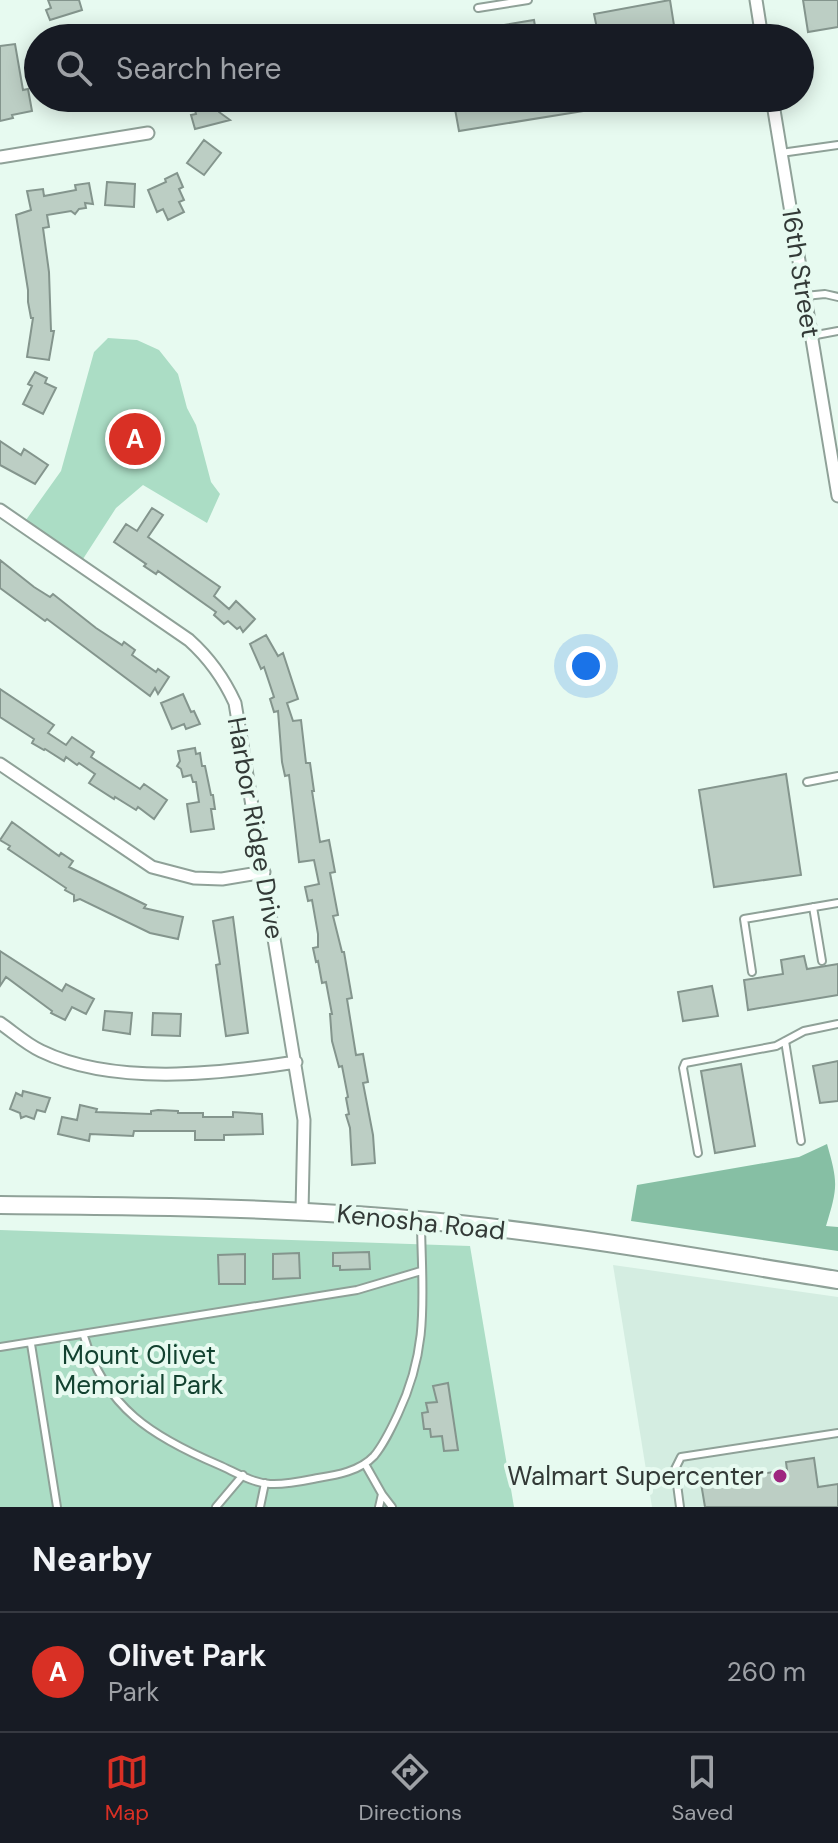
<!DOCTYPE html>
<html lang="en">
<head>
<meta charset="utf-8">
<style>
  body { margin:0; font-family:"DM Sans",sans-serif; background:#242831; color:#f1f3f6 }
  .you { position:absolute; left:586px; top:666px; width:28px; height:28px; margin:-20px; border:6px solid #fff; border-radius:50%; background:#1a73e8; box-shadow:0 0 0 12px #1a73e833 }
  .badge { display:grid; place-items:center; width:52px; height:52px; border-radius:50%; background:#d93025; color:#fff; font-size:26px; font-weight:700 }
  .pin { position:absolute; translate:-50% -50%; border:4px solid #fff; box-shadow:0 2px 8px #0006 }
  .list { margin:0; padding:0; list-style:none }
  h2 { display:flex; justify-content:space-between; align-items:center; height:104px; margin:0; padding:0 32px; font-size:34px }
  h2 small { font-size:26px; font-weight:400; color:#9ea1a6 }
  .list li { display:grid; grid-template-columns:52px 1fr auto; gap:24px; align-items:center; box-sizing:border-box; height:120px; padding:0 32px; border-top:2px solid #363941 }
  .list b { display:block; font-size:30px; white-space:nowrap }
  .list p { margin:0; font-size:26px; white-space:nowrap; color:#9ea1a6 }
  .list em { font-size:26px; font-style:normal; color:#9ea1a6 }
  .icon { flex:none; width:44px; height:44px; fill:none; stroke:currentColor; stroke-width:2; stroke-linecap:round; stroke-linejoin:round }
  .map { position:relative; flex:none; width:838px; height:1507px; overflow:hidden }
  .search { position:absolute; background:#171b24; box-shadow:0 4px 20px #0003; left:24px; right:24px; top:24px; height:88px; display:flex; align-items:center; gap:20px; box-sizing:border-box; padding:0 28px; border-radius:44px; color:#9ea1a6; font-size:30px }
  .sheet { height:224px; background:#171b24 }
  nav { display:flex; justify-content:space-around; align-items:center; box-sizing:border-box; height:112px; border-top:2px solid #363941; background:#171b24; font-size:22px; color:#9ea1a6 }
  nav a { display:grid; justify-items:center; gap:4px }
  nav .on { color:#d93025 }
  .map>svg:first-child { display:block }
  .built { fill:#d4ede1 }
  .green { fill:#abddc5 }
  .forest { fill:#86bfa4 }
  .building { fill:#bccec4; stroke:#84958d; stroke-width:2 }
  .lines { fill:none; stroke-linecap:round; stroke-linejoin:round }
  .lane-casing { stroke:#8fa198; stroke-width:10 }
  .street-casing { stroke:#8fa198; stroke-width:15 }
  .secondary-casing { stroke:#8fa198; stroke-width:20 }
  .lane { stroke:#fff; stroke-width:6 }
  .street { stroke:#fff; stroke-width:11 }
  .secondary { stroke:#fff; stroke-width:16 }
  .poi-dot { fill:#9e2780; stroke:#e7faf0; stroke-width:3 }
  .labels { text-anchor:middle; dominant-baseline:central; stroke-width:8; stroke-linejoin:round; paint-order:stroke }
  .street-label { font-size:26px; fill:#333a37; stroke:#e7faf0 }
  .park-label { font-size:26px; fill:#134230; stroke:#e7faf0 }
  .poi-label { font-size:26px; fill:#333a37; stroke:#e7faf0; text-anchor:end }
</style>
</head>
<body>
<div class="map">
<svg width="838" height="1507" viewBox="0 0 838 1507">
  <rect width="100%" height="100%" fill="#e7faf0"/>
  <path class="built" d="M 613,1265 L 838,1297 L 838,1507 L 652,1507 Z"/>
  <path class="green" d="M 108,338 L 137,340 L 159,350 L 178,374 L 187,408 L 196,425 L 211,482 L 220,494 L 207,523 L 143,485 L 116,508 L 83,559 L 26,520 L 61,471 L 94,352 Z
    M 0,1230 L 470,1246 L 514,1507 L 0,1507 Z"/>
  <path class="forest" d="M 827,1144 C 838,1183 838,1187 826,1226 L 838,1227 L 838,1251 L 631,1221 L 637,1185 L 799,1157 Z"/>
  <path class="building" d="M 48,0 L 79,0 L 82,10 L 50,20 L 46,10 L 51,8 Z
    M 670,0 L 676,38 L 599,38 L 594,14 Z
    M 803,0 L 838,0 L 838,27 L 808,32 Z
    M 534,20 L 537,38 L 462,38 L 461,32 Z
    M 15,44 L 23,90 L 28,89 L 32,111 L 12,115 L 13,118 L 0,121 L 0,46 Z
    M 192,98 L 215,98 L 219,112 L 230,120 L 195,129 L 191,115 L 196,114 Z
    M 453,98 L 626,98 L 627,104 L 459,131 Z
    M 204,140 L 221,153 L 204,175 L 187,163 Z
    M 177,173 L 183,187 L 179,189 L 184,200 L 179,202 L 184,212 L 168,220 L 163,209 L 157,212 L 148,190 L 166,182 L 165,179 Z
    M 107,182 L 135,184 L 134,207 L 105,205 Z
    M 89,183 L 93,204 L 85,203 L 86,208 L 79,209 L 75,214 L 71,211 L 47,215 L 49,227 L 43,228 L 49,272 L 51,331 L 54,331 L 49,360 L 27,357 L 33,318 L 31,318 L 28,302 L 28,290 L 16,215 L 31,210 L 27,191 L 43,189 L 44,196 L 76,190 L 75,185 Z
    M 35,372 L 47,378 L 45,383 L 56,388 L 43,414 L 23,404 L 32,386 L 28,384 Z
    M 0,441 L 21,455 L 24,449 L 48,465 L 35,484 L 0,465 Z
    M 152,508 L 163,515 L 148,537 L 220,587 L 214,596 L 229,609 L 236,601 L 255,619 L 243,632 L 240,627 L 237,629 L 228,621 L 224,624 L 214,615 L 216,612 L 158,571 L 156,574 L 144,566 L 146,564 L 114,542 L 126,524 L 137,531 Z
    M 0,560 L 34,587 L 50,597 L 53,594 L 96,628 L 122,645 L 124,642 L 135,650 L 132,655 L 156,672 L 158,669 L 169,677 L 158,694 L 155,688 L 150,696 L 47,619 L 45,621 L 0,588 Z
    M 266,635 L 278,656 L 283,653 L 298,699 L 287,703 L 293,721 L 301,720 L 306,763 L 310,763 L 314,791 L 312,791 L 320,842 L 329,840 L 335,872 L 330,873 L 338,915 L 333,916 L 342,952 L 344,952 L 352,998 L 347,999 L 356,1055 L 363,1054 L 368,1082 L 363,1083 L 373,1135 L 375,1163 L 352,1165 L 350,1128 L 346,1115 L 349,1114 L 346,1098 L 348,1097 L 342,1066 L 339,1067 L 332,1041 L 330,1014 L 332,1014 L 326,982 L 322,983 L 318,961 L 316,962 L 313,948 L 318,947 L 318,934 L 312,900 L 308,901 L 305,887 L 319,884 L 314,860 L 299,862 L 289,775 L 285,776 L 282,762 L 278,711 L 274,712 L 270,699 L 274,697 L 264,667 L 261,669 L 250,644 Z
    M 0,689 L 54,725 L 48,733 L 66,745 L 72,737 L 94,752 L 91,757 L 140,789 L 144,784 L 167,800 L 154,819 L 138,807 L 136,810 L 115,797 L 114,799 L 89,783 L 95,774 L 79,763 L 77,765 L 66,757 L 64,761 L 45,749 L 44,750 L 32,743 L 34,739 L 0,717 Z
    M 183,694 L 191,712 L 194,711 L 200,724 L 186,729 L 184,724 L 172,729 L 161,703 Z
    M 195,748 L 196,754 L 200,753 L 202,766 L 205,766 L 211,795 L 213,795 L 215,809 L 211,809 L 214,829 L 191,832 L 187,804 L 199,802 L 196,782 L 193,782 L 191,775 L 183,777 L 181,769 L 177,766 L 180,761 L 178,751 Z
    M 786,774 L 801,875 L 714,887 L 699,790 Z
    M 12,822 L 59,856 L 61,853 L 73,861 L 69,867 L 146,905 L 144,908 L 183,917 L 178,939 L 150,933 L 80,899 L 74,901 L 74,895 L 65,890 L 66,888 L 8,849 L 10,846 L 0,840 Z
    M 233,917 L 248,1033 L 226,1036 L 216,965 L 220,964 L 213,921 Z
    M 0,951 L 62,991 L 66,984 L 94,999 L 86,1014 L 72,1007 L 65,1020 L 51,1013 L 52,1011 L 6,977 L 0,986 Z
    M 804,956 L 807,969 L 838,964 L 838,995 L 748,1010 L 744,980 L 783,974 L 781,960 Z
    M 712,986 L 718,1016 L 683,1021 L 678,992 Z
    M 105,1011 L 132,1013 L 130,1034 L 103,1030 Z
    M 153,1013 L 181,1014 L 180,1036 L 152,1035 Z
    M 838,1061 L 838,1101 L 820,1103 L 813,1066 Z
    M 741,1064 L 755,1146 L 715,1153 L 701,1071 Z
    M 23,1091 L 50,1098 L 45,1112 L 37,1110 L 34,1119 L 26,1116 L 21,1118 L 20,1113 L 10,1109 L 16,1093 L 22,1096 Z
    M 80,1105 L 97,1109 L 96,1112 L 151,1114 L 151,1111 L 158,1110 L 178,1111 L 178,1113 L 203,1113 L 203,1117 L 233,1117 L 233,1112 L 262,1114 L 263,1134 L 224,1135 L 224,1140 L 195,1140 L 195,1131 L 134,1131 L 133,1136 L 90,1134 L 89,1141 L 58,1134 L 62,1117 L 77,1120 Z
    M 369,1252 L 370,1269 L 340,1270 L 340,1266 L 333,1266 L 333,1253 Z
    M 299,1253 L 300,1278 L 273,1279 L 273,1254 Z
    M 245,1254 L 245,1284 L 219,1284 L 218,1255 Z
    M 448,1383 L 458,1450 L 444,1451 L 442,1436 L 431,1437 L 430,1429 L 424,1429 L 422,1413 L 428,1412 L 426,1403 L 437,1402 L 433,1386 Z
    M 814,1458 L 818,1487 L 838,1484 L 838,1507 L 705,1507 L 701,1483 L 787,1470 L 786,1462 Z"/>
  <g class="lines">
    <g class="lane-casing">
      <path id="lane" d="M 478,8 L 528,0
        M 781,153 L 838,145
        M 805,296 L 825,294 L 838,297
        M 811,336 L 838,331
        M 807,782 L 838,776
        M 813,907 L 822,961
        M 752,972 L 744,919 L 838,903
        M 785,1041 L 801,1141
        M 698,1153 L 683,1068 L 685,1063 L 776,1046 L 804,1031 L 838,1024
        M 84,1336 C 105,1408 153,1437 219,1465 C 235,1472 252,1483 270,1484 C 285,1485 303,1481 318,1478 C 337,1475 360,1471 374,1456 C 384,1444 391,1429 398,1414 C 430,1346 422,1296 421,1224
        M 31,1344 L 57,1507
        M 0,1347 L 357,1290 L 421,1271
        M 365,1464 L 382,1494 L 392,1507
        M 216,1507 L 243,1475
        M 260,1507 L 265,1483
        M 379,1507 L 382,1494
        M 680,1507 L 675,1469 L 681,1457 L 838,1433"/>
    </g>
    <g class="street-casing">
      <path id="street" d="M 756,0 L 762,38
        M 772,98 L 838,496
        M 0,157 L 148,133
        M 0,510 L 189,640 C 208,657 224,679 235,703 L 304,1120 L 302,1211
        M 0,764 L 152,867 L 194,878 L 222,879 L 264,872
        M 0,1023 C 13,1032 26,1044 41,1051 C 113,1086 219,1074 296,1062"/>
    </g>
    <g class="secondary-casing">
      <path id="secondary" d="M 0,1205 C 140,1206 279,1207 418,1220 C 559,1232 698,1258 838,1280"/>
    </g>
    <use href="#lane" class="lane"/>
    <use href="#street" class="street"/>
    <use href="#secondary" class="secondary"/>
  </g>
  <circle class="poi-dot" cx="780" cy="1476" r="8"/>
  <g class="labels">
    <g class="street-label">
      <text transform="translate(801 273) rotate(81)">16th Street</text>
      <text transform="translate(256 828) rotate(80)">Harbor Ridge Drive</text>
      <text transform="translate(421 1222) rotate(6)">Kenosha Road</text>
    </g>
    <g class="park-label">
      <text x="139" y="1355">Mount Olivet<tspan x="139" dy="30">Memorial Park</tspan></text>
    </g>
    <g class="poi-label">
      <text x="764" y="1476">Walmart Supercenter</text>
    </g>
  </g>
</svg>
<div class="you"></div>
<div class="pin badge" style="left:135px;top:439px">A</div>
<div class="search"><svg class="icon" aria-label="search" viewBox="0 0 24 24"><circle cx="10" cy="10" r="6"/><path d="M15 15l6 6"/></svg>Search here</div>
</div>
<section class="sheet">
<h2>Nearby<small></small></h2>
<ul class="list">
<li><span class="badge">A</span><div><b>Olivet Park</b><p>Park</p></div><em>260 m</em></li>
</ul>
</section>
<nav>
<a class="on"><svg class="icon" aria-label="map" viewBox="0 0 24 24"><path d="M3 6l6-2 6 2 6-2v14l-6 2-6-2-6 2zM9 4v14M15 6v14"/></svg>Map</a>
<a><svg class="icon" aria-label="directions" viewBox="0 0 24 24"><path d="M12 3l9 9-9 9-9-9zM9 14v-3h6M13 9l2 2-2 2"/></svg>Directions</a>
<a><svg class="icon" aria-label="saved" viewBox="0 0 24 24"><path d="M7 4h10v16l-5-4-5 4z"/></svg>Saved</a>
</nav>
</body>
</html>
